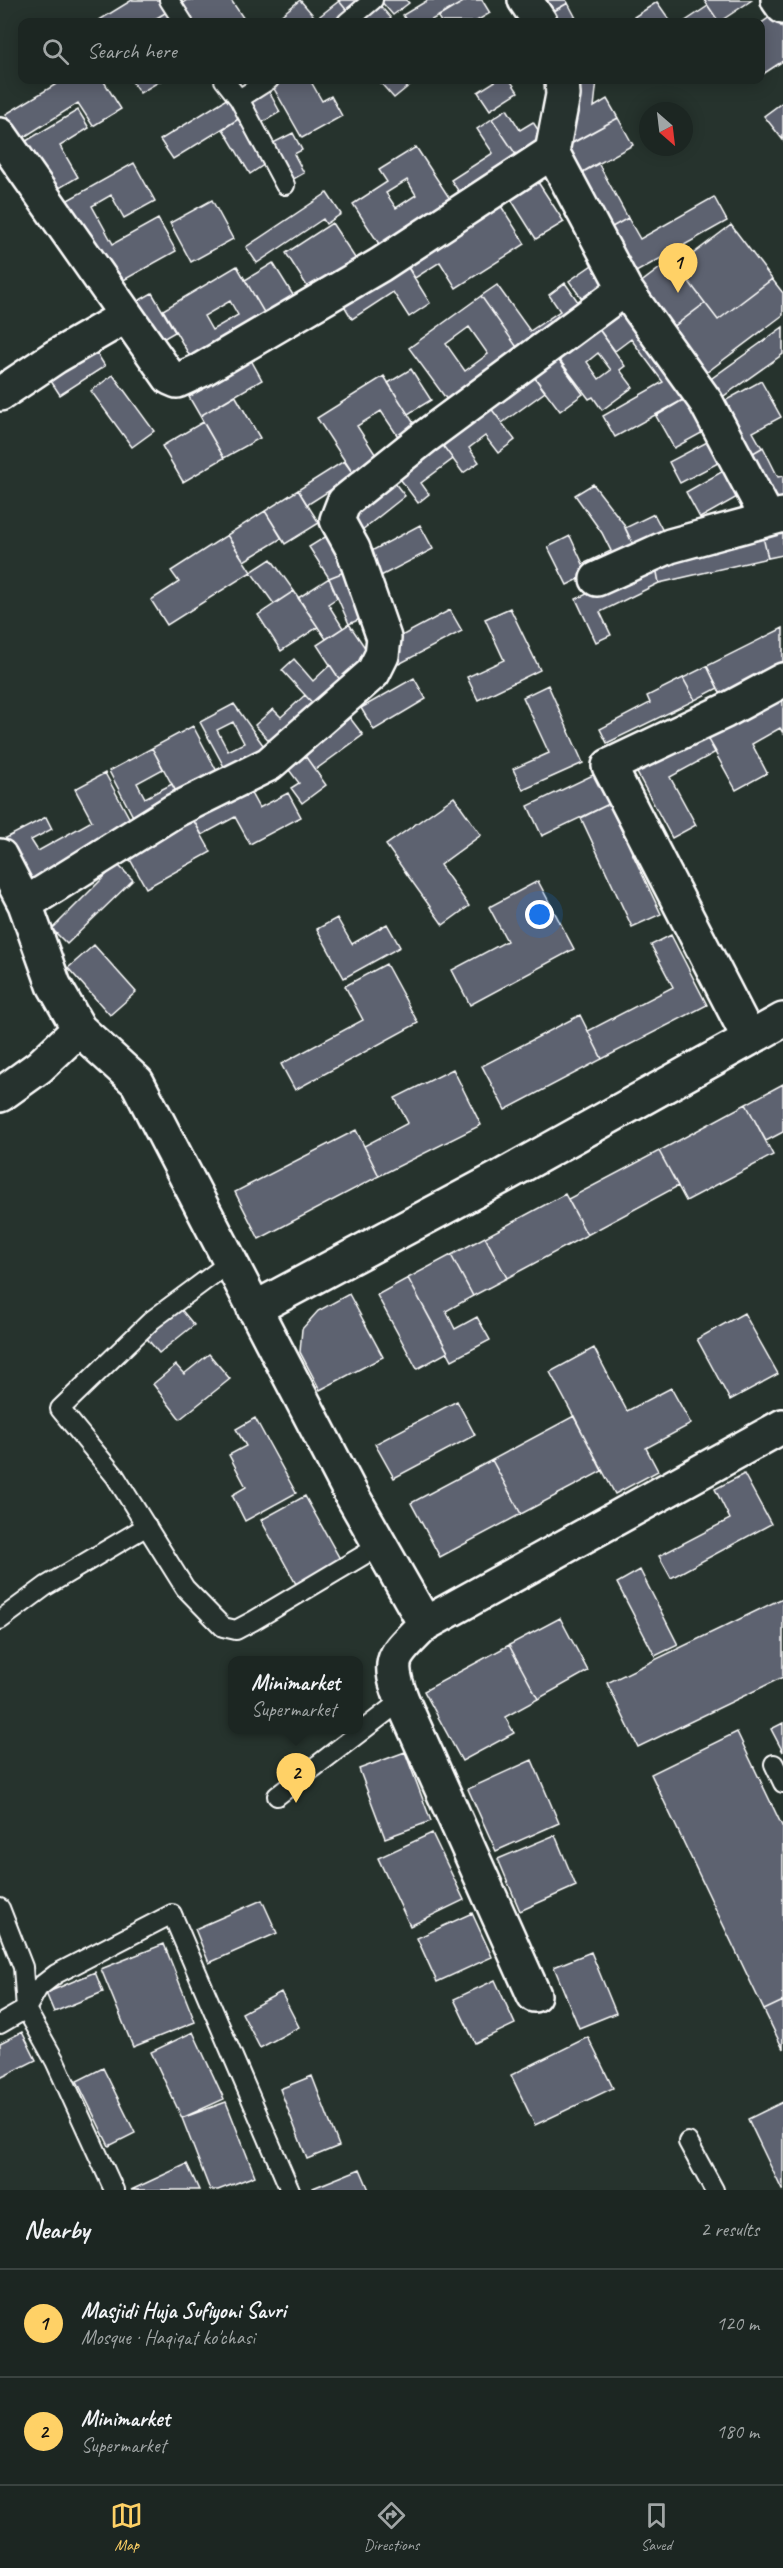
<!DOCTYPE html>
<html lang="en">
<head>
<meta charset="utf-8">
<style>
  body { margin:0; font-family:Caveat,sans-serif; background:#252e2a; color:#f1f3f6 }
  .compass { position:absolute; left:639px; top:102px; width:54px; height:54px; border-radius:50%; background:#1c2622; box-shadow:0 3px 15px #0003; rotate:152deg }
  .you { position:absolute; left:540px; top:915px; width:21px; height:21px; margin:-15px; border:4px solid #fff; border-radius:50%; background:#1a73e8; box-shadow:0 0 0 9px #1a73e833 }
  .badge { display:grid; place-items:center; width:39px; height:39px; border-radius:50%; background:#ffd166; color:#111; font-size:20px; font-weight:700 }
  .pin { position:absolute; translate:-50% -50px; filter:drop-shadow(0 2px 3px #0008) }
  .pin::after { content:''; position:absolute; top:32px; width:21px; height:18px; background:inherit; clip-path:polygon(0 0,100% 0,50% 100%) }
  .popup { position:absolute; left:228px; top:1656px; width:135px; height:78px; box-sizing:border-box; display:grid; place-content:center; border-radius:12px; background:#1c2622; filter:drop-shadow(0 2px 4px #0005); font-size:20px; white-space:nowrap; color:#a0a5a5 }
  .popup b { font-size:22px; color:#f1f3f6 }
  .popup::after { content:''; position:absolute; left:50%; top:100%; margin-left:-12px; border:12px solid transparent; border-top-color:#1c2622 }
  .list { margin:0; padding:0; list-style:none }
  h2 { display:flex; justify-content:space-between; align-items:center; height:78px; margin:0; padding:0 24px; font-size:26px }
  h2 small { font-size:20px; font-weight:400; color:#a0a5a5 }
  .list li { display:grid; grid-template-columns:39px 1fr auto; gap:18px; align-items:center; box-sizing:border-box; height:108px; padding:0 24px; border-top:2px solid #3a4340 }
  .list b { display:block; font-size:22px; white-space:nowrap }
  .list p { margin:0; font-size:20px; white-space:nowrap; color:#a0a5a5 }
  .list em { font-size:20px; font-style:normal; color:#a0a5a5 }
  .icon { flex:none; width:33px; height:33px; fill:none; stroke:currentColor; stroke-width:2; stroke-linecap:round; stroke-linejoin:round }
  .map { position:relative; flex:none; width:783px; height:2190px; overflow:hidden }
  .search { position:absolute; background:#1c2622; box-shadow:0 3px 15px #0003; left:18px; right:18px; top:18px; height:66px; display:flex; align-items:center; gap:15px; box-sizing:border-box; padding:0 21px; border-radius:12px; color:#a0a5a5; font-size:22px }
  .sheet { height:294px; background:#1c2622 }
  nav { display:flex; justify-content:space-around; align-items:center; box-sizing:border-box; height:84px; border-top:2px solid #3a4340; background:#1c2622; font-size:16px; color:#a0a5a5 }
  nav a { display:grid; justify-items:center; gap:3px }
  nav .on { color:#ffd166 }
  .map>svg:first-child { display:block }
  .building { fill:#5d626f; stroke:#fff; stroke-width:1.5; fill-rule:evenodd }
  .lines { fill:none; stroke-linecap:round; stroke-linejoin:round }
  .lane-casing { stroke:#fff; stroke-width:22 }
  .street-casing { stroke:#fff; stroke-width:38 }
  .lane { stroke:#26332d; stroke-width:18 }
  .street { stroke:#26332d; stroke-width:33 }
</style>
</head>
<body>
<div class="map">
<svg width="783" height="2190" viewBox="0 0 783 2190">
  <rect width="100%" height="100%" fill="#26332d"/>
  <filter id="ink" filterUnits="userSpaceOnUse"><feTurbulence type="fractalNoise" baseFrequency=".0167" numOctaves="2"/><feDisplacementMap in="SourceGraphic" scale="12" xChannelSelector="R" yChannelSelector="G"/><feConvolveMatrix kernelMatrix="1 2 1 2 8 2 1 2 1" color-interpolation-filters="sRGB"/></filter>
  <g filter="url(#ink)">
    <path class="building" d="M 132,0 L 164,0 L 170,10 L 150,22 L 96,22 Z
      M 187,0 L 231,0 L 246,22 L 189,22 L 178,6 Z
      M 300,0 L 319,22 L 273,22 Z
      M 338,0 L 363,0 L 348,12 Z
      M 380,0 L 406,0 L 409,3 L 393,15 Z
      M 428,0 L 464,0 L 465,1 L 428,22 L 407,22 L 403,15 Z
      M 482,0 L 490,13 L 475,22 L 441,22 L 438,17 L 466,0 Z
      M 538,0 L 566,0 L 568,3 L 546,15 Z
      M 704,0 L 752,0 L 719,22 Z
      M 339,1 L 348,12 L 336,22 L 319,22 L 316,19 Z
      M 377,2 L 391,18 L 385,22 L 354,22 Z
      M 657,2 L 671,22 L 638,22 L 634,17 Z
      M 568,3 L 578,22 L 545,22 L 542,18 Z
      M 708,6 L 719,22 L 684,22 Z
      M 170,10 L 178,22 L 153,22 L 152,21 Z
      M 773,15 L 783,29 L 783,61 L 760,76 L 760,24 Z
      M 63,80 L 103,80 L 121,109 L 93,126 L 78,103 L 21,139 L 6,114 Z
      M 131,80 L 162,80 L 140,93 Z
      M 282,80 L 310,80 L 322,101 L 331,96 L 342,116 L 302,138 L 272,85 Z
      M 378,80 L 416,80 L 394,98 Z
      M 497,80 L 510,80 L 518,92 L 490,110 L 478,92 Z
      M 573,80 L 597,80 L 594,107 L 607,99 L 618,118 L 570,144 Z
      M 267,88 L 280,112 L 258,125 L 244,101 Z
      M 228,98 L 240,118 L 173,159 L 160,140 Z
      M 783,102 L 783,140 L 764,116 Z
      M 507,109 L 520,130 L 533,122 L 547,144 L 521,162 L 492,119 Z
      M 78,110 L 89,128 L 60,146 L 78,177 L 56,190 L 26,141 Z
      M 240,118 L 268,162 L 250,174 L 223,129 Z
      M 618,118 L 633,145 L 574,177 L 560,150 Z
      M 492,119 L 521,162 L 463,198 L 451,180 L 493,153 L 477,129 Z
      M 293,133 L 302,150 L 294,154 L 304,173 L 290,181 L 269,145 Z
      M 416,147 L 452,202 L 381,247 L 353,204 L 387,182 L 379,170 ZM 407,180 L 416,195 L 396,208 L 386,193 Z
      M 134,163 L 155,201 L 124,218 L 111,195 L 92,206 L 113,244 L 158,219 L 176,251 L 113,286 L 66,201 Z
      M 598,163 L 628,218 L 605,231 L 574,177 Z
      M 534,176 L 564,222 L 536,239 L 507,193 Z
      M 327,193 L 341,214 L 326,224 L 323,219 L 257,263 L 246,247 Z
      M 714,197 L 727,221 L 629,276 L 605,231 L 628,218 L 640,239 Z
      M 496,198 L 525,244 L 456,288 L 440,262 L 415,278 L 402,258 Z
      M 212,200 L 233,239 L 191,262 L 170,223 Z
      M 332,223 L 359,264 L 312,294 L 286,253 Z
      M 731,225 L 772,279 L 718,320 L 677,266 Z
      M 402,258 L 430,303 L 409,317 L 393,292 L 352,319 L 339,297 Z
      M 672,259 L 705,303 L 668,331 L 635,287 Z
      M 598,261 L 615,286 L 587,306 L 569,281 Z
      M 273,263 L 298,303 L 269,321 L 245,280 Z
      M 237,266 L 269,321 L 195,365 L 163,310 ZM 230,301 L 238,315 L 212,330 L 204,316 Z
      M 772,279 L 783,293 L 783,315 L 702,376 L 668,331 L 705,303 L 718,320 Z
      M 565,283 L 583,309 L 521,353 L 481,296 L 497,285 L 530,331 L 560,311 L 549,295 Z
      M 152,293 L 175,332 L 156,343 L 133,304 Z
      M 481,296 L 521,353 L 450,404 L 409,348 ZM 469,327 L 488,354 L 465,371 L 446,344 Z
      M 620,300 L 688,397 L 615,437 L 603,416 L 663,382 L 631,339 L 615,351 L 593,321 Z
      M 593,321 L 625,366 L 620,370 L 633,387 L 602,410 L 593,397 L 589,399 L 552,350 ZM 598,353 L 611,370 L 599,379 L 587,362 Z
      M 783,327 L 783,354 L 721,398 L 708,381 Z
      M 93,347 L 105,366 L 60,395 L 47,375 Z
      M 554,354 L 583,394 L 560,411 L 530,371 Z
      M 251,360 L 262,380 L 200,416 L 189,397 Z
      M 411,369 L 431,400 L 408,414 L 388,383 Z
      M 530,371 L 545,392 L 502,423 L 487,403 Z
      M 113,375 L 154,431 L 132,447 L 91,391 Z
      M 384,376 L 418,430 L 401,441 L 381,411 L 357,426 L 379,460 L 354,475 L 317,418 Z
      M 761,381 L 781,417 L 753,432 L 762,448 L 748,456 L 719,404 Z
      M 235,395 L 260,438 L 224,458 L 200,416 Z
      M 688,397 L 707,430 L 674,448 L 656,416 Z
      M 487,403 L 515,440 L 498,453 L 485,436 L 469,448 L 479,462 L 463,473 L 438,439 Z
      M 203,422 L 224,458 L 183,482 L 162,446 Z
      M 438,439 L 453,459 L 421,483 L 429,494 L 418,503 L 395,472 Z
      M 711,440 L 722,461 L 680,483 L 669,462 Z
      M 763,447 L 778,477 L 783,476 L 783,509 L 769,512 L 748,456 Z
      M 344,461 L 354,475 L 307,505 L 298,490 Z
      M 725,470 L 739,496 L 700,518 L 686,492 Z
      M 390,477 L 405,496 L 357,534 L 342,515 Z
      M 593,484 L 623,523 L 636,551 L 567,585 L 548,547 L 570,536 L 583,564 L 611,551 L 602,533 L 575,495 Z
      M 298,490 L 319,523 L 285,544 L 265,511 Z
      M 265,511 L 282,538 L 244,561 L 227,535 Z
      M 654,514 L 666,537 L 636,551 L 625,528 Z
      M 420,525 L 433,549 L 375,579 L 362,556 Z
      M 783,532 L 783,555 L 768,558 L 763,537 Z
      M 330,534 L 349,570 L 329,578 L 309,547 Z
      M 227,535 L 251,572 L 167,625 L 151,600 L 179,582 L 171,571 Z
      M 763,537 L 768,558 L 659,583 L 655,562 Z
      M 271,559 L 294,591 L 274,604 L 251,572 Z
      M 655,562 L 659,583 L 600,612 L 611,635 L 596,642 L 576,599 Z
      M 349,570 L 367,616 L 349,624 L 329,578 Z
      M 329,578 L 337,598 L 328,604 L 343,628 L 326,639 L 298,598 Z
      M 294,591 L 318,627 L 281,651 L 258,615 Z
      M 510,608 L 540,670 L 478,700 L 467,677 L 504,660 L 485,619 Z
      M 450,610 L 462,631 L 399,664 L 388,643 Z
      M 349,624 L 372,658 L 342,683 L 317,645 Z
      M 783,628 L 783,674 L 725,703 L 707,666 Z
      M 294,659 L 313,681 L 330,665 L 342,683 L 317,708 L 282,670 Z
      M 707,666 L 718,688 L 695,700 L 683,678 Z
      M 414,678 L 426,699 L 374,730 L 361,708 Z
      M 683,678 L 695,700 L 607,743 L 600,729 L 650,703 L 647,696 Z
      M 548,685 L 583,763 L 523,790 L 513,769 L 549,753 L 523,697 Z
      M 783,694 L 783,733 L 780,728 L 752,744 L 767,773 L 736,790 L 706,736 Z
      M 305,695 L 317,708 L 274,746 L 255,725 L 273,709 L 281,717 Z
      M 234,704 L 268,752 L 228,774 L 200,722 ZM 233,722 L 244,743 L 228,751 L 217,730 Z
      M 350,718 L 363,735 L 315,770 L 303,753 Z
      M 193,726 L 221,779 L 181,801 L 152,748 Z
      M 704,731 L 716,752 L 670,777 L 696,825 L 672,838 L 635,769 Z
      M 152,748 L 163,769 L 137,783 L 145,798 L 172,784 L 181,801 L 137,824 L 109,771 Z
      M 303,753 L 326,785 L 302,803 L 291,788 L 299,783 L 286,766 Z
      M 105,773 L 133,825 L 28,883 L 4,839 L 46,817 L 52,829 L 31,840 L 38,851 L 92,821 L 75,789 Z
      M 595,774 L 609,804 L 542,836 L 528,806 Z
      M 247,786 L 259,808 L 288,793 L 301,817 L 250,844 L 235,817 L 202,835 L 191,816 Z
      M 454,797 L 481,835 L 440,865 L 469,906 L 443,925 L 386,845 Z
      M 609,804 L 661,914 L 632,927 L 581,818 Z
      M 191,816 L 211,852 L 146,888 L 126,852 Z
      M 117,864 L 133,880 L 67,944 L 52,929 Z
      M 538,881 L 574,949 L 470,1005 L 452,970 L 507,941 L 489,907 Z
      M 337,918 L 352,944 L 387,924 L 400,947 L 344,978 L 317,929 Z
      M 671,935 L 707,1005 L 602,1059 L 588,1031 L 673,987 L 651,945 Z
      M 94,945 L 136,992 L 110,1015 L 68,968 Z
      M 386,964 L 418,1023 L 295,1090 L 281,1064 L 363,1020 L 345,986 Z
      M 580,1015 L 602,1059 L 505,1110 L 482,1066 Z
      M 453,1069 L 481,1125 L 379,1176 L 364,1146 L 408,1123 L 395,1098 Z
      M 783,1084 L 783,1132 L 766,1141 L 746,1104 Z
      M 746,1104 L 773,1155 L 686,1201 L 659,1151 Z
      M 356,1130 L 379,1176 L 259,1239 L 235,1192 Z
      M 659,1151 L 678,1186 L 587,1235 L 568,1199 Z
      M 565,1194 L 587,1235 L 507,1278 L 485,1237 Z
      M 485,1237 L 507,1278 L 473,1296 L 451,1255 Z
      M 451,1255 L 473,1296 L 446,1311 L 455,1329 L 477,1317 L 490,1340 L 452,1360 L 408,1278 Z
      M 408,1278 L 448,1352 L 417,1369 L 377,1295 Z
      M 349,1294 L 383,1357 L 320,1390 L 300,1352 L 302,1329 L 318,1311 Z
      M 179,1307 L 194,1325 L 159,1353 L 144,1335 Z
      M 744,1313 L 778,1374 L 730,1400 L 697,1339 Z
      M 594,1348 L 627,1411 L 671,1388 L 691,1424 L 646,1448 L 658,1471 L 615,1494 L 550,1372 Z
      M 209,1354 L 230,1379 L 180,1419 L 153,1384 L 176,1365 L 184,1374 Z
      M 457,1401 L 475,1435 L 394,1478 L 375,1444 Z
      M 574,1416 L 602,1471 L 521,1514 L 492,1460 Z
      M 255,1418 L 296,1493 L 245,1521 L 232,1495 L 246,1487 L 229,1455 L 246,1446 L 236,1429 Z
      M 492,1460 L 521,1514 L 440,1557 L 411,1503 Z
      M 744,1474 L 771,1524 L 671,1578 L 659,1556 L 730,1519 L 715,1489 Z
      M 305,1496 L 340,1559 L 296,1584 L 261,1520 Z
      M 640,1570 L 678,1645 L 655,1656 L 617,1583 Z
      M 783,1598 L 783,1677 L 638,1747 L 607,1683 Z
      M 560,1618 L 588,1671 L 538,1699 L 509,1645 Z
      M 509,1645 L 538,1699 L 505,1717 L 514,1733 L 462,1761 L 424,1691 Z
      M 783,1723 L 783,1752 L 771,1729 Z
      M 737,1732 L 783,1828 L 783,2001 L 764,2010 L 651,1774 Z
      M 405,1752 L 431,1821 L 385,1838 L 359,1769 Z
      M 532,1760 L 559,1823 L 496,1851 L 468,1789 Z
      M 432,1833 L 464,1900 L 410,1926 L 378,1858 Z
      M 555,1835 L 576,1886 L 520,1911 L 498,1859 Z
      M 262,1900 L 277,1933 L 209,1963 L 195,1929 Z
      M 472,1913 L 492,1957 L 437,1982 L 417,1938 Z
      M 164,1944 L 195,2022 L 133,2047 L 101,1969 Z
      M 591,1952 L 616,2013 L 579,2028 L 554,1967 Z
      M 95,1972 L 103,1992 L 54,2012 L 46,1993 Z
      M 495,1980 L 515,2024 L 475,2043 L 454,1999 Z
      M 281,1992 L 299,2027 L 260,2048 L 242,2013 Z
      M 783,2001 L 783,2049 L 764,2010 Z
      M 22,2032 L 36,2060 L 0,2078 L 0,2043 Z
      M 193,2032 L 224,2099 L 182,2118 L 151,2052 Z
      M 588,2037 L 613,2088 L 535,2125 L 511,2075 Z
      M 103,2068 L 135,2133 L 109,2146 L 77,2081 Z
      M 312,2076 L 339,2146 L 307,2159 L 280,2089 Z
      M 226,2102 L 255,2176 L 218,2190 L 210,2190 L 182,2118 Z
      M 783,2102 L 783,2190 L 782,2190 L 748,2119 Z
      M 187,2164 L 199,2190 L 131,2190 Z
      M 360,2169 L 369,2190 L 314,2190 L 313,2188 Z"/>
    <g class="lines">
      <g class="lane-casing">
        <path id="lane" d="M 169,0 L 183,22
          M 347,22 L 373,0
          M 224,80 L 239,99 L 285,185
          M 239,99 L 269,80
          M 230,1262 L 152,1320 L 60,1409 L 115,1476 L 185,1588 L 223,1627 L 236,1630 L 253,1621 L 379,1546
          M 0,1620 L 46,1586 L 147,1526
          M 774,1764 L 783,1783
          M 277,1796 L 402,1700
          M 0,1908 L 23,1967 L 26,2009 L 55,2061 L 114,2190
          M 0,2024 L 26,2009 L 38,1988 L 56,1974 L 172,1914 L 290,2190
          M 688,2142 L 714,2190"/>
      </g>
      <g class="street-casing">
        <path id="street" d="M 525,0 L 540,22
          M 778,0 L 783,7
          M 0,135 L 170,378 L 177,381 L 201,370 L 380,265 L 552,152 L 563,95 L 562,80
          M 552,152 L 625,289 L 706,402 L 767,517
          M 0,394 L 55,357 L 126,316
          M 597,579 L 670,546 L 783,515
          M 0,856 L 25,904 L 54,985 L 79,1029 L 137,1082 L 350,1492 L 425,1624
          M 25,904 L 174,811 L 269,764 L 373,673 L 382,655 L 384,638 L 353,549 L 337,520 L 344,502 L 425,437 L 625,289
          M 749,1038 L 609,766 L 725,711 L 783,680
          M 0,1095 L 39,1067 L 79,1029
          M 254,1309 L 501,1177 L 783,1020
          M 534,1995 L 402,1700 C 385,1656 395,1656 425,1624 L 783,1426"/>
      </g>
      <use href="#lane" class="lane"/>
      <use href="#street" class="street"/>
    </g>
  </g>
</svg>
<svg class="compass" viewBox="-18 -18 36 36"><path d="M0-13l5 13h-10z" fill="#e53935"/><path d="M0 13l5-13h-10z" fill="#a0a5a5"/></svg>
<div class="you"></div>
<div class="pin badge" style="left:678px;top:293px">1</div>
<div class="pin badge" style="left:296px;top:1803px">2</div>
<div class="popup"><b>Minimarket</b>Supermarket</div>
<div class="search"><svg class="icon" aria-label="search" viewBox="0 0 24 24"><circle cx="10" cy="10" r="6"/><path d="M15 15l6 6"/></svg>Search here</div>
</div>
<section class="sheet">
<h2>Nearby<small>2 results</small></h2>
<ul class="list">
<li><span class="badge">1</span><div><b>Masjidi Huja Sufiyoni Savri</b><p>Mosque · Haqiqat ko'chasi</p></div><em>120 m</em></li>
<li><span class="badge">2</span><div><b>Minimarket</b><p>Supermarket</p></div><em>180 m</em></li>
</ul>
</section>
<nav>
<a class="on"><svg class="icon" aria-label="map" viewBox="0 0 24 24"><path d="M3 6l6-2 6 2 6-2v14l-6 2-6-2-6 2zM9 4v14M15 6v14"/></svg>Map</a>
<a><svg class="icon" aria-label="directions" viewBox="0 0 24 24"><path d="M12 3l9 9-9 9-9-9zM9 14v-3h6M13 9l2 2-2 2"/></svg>Directions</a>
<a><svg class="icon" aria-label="saved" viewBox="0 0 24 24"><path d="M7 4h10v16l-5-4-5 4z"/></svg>Saved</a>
</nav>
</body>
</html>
